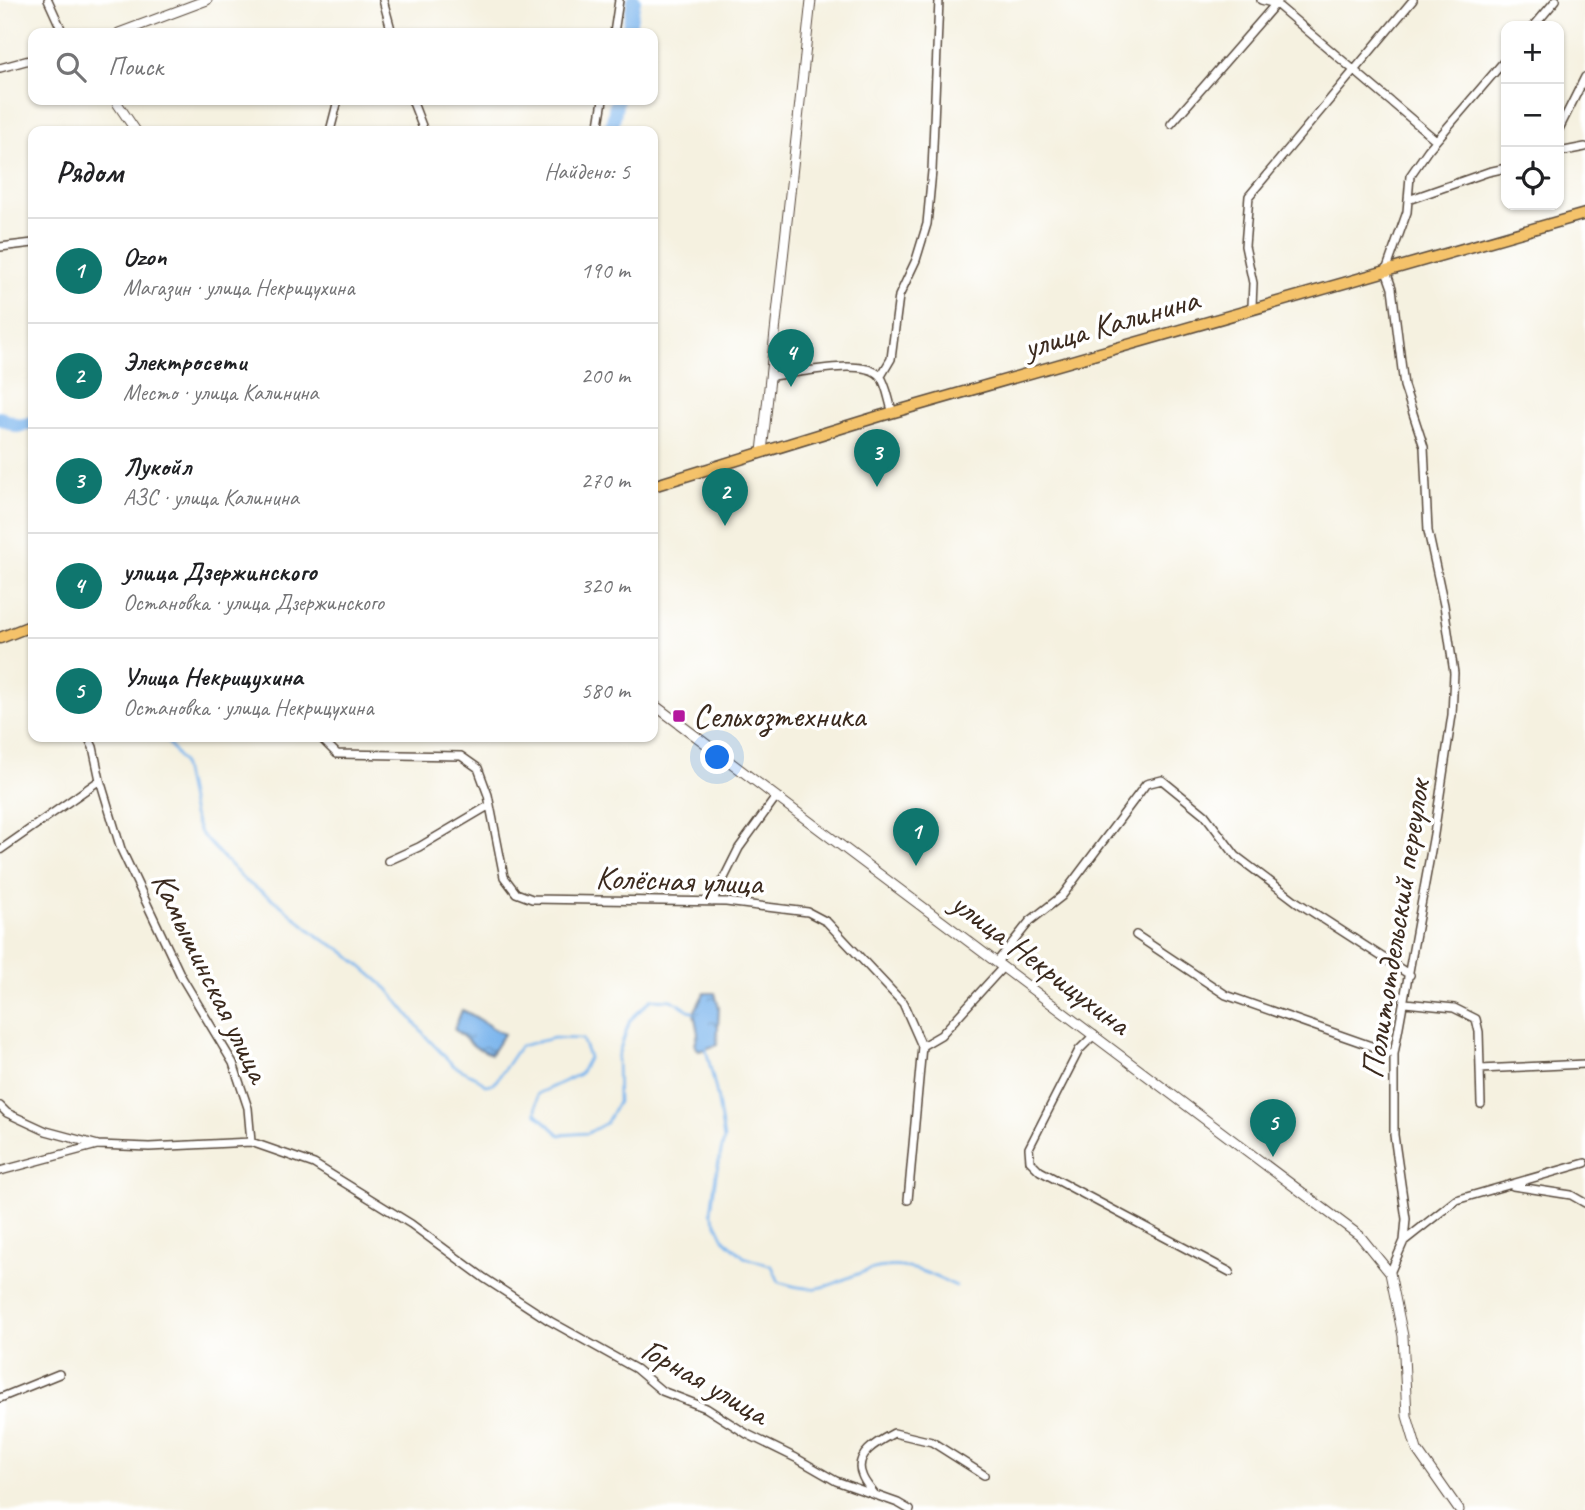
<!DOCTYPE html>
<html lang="ru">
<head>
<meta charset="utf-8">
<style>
  body { margin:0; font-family:Caveat,sans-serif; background:#f6f6f6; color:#202124 }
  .controls { position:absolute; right:21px; top:21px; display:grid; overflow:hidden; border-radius:14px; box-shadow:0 2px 5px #0004 }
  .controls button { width:63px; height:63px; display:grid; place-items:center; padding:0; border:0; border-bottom:2px solid #e0e0e0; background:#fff; color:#202124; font:35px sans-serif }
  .you { position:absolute; left:718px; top:758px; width:24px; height:24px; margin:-18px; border:5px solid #fff; border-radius:50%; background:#1a73e8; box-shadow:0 0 0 10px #1a73e833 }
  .badge { display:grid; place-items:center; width:46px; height:46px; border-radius:50%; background:#0f766e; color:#fff; font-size:23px; font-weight:700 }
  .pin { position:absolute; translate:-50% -58px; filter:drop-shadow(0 2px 4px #0008) }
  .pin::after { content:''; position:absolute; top:37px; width:24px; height:21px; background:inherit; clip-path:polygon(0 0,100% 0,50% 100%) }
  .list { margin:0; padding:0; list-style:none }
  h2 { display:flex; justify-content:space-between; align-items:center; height:91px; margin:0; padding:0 28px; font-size:30px }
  h2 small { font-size:23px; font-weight:400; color:#757577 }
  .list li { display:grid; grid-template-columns:46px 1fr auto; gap:21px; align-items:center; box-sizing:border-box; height:105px; padding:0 28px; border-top:2px solid #e0e0e0 }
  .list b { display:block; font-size:26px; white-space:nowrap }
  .list p { margin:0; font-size:23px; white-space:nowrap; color:#757577 }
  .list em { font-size:23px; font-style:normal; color:#757577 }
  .icon { flex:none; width:38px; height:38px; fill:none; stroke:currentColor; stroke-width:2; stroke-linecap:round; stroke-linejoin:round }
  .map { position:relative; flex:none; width:1585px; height:1510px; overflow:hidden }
  .search { position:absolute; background:#fff; box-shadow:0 2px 5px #0004; left:28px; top:28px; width:630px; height:77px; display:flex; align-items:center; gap:18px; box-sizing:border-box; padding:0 24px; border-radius:14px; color:#757577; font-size:26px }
  .panel { position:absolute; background:#fff; box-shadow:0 2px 5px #0004; left:28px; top:126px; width:630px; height:616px; border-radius:14px }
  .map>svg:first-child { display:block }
  .water { fill:url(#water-ripples); stroke:#5c7086; stroke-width:2 }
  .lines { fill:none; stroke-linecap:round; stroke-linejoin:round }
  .stream { stroke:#7db6ed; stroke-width:2.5 }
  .river { stroke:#7db6ed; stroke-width:14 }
  .minor-casing { stroke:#57483b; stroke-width:10 }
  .tertiary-casing { stroke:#57483b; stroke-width:11 }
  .primary-casing { stroke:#57483b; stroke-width:13 }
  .minor { stroke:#fff; stroke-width:7 }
  .tertiary { stroke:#fff; stroke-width:9 }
  .primary { stroke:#f4c26a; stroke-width:10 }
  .poi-dot { fill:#b5179e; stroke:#fff; stroke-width:2.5 }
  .labels { text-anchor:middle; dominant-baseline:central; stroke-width:7; stroke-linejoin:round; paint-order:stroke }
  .street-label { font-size:33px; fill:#3b2a1e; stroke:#fff }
  .poi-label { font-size:33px; fill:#3b2a1e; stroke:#fff; text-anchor:start }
</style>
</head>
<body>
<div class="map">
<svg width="1585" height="1510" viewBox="0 0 1585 1510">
  <defs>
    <pattern id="water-ripples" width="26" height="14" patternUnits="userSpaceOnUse" patternTransform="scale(1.75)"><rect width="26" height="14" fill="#7db6ed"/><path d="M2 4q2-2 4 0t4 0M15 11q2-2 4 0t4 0" fill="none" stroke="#6894bf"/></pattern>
  </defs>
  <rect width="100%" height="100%" fill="#fff"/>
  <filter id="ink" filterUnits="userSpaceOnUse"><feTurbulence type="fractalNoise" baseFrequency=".0143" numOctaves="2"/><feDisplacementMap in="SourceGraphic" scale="14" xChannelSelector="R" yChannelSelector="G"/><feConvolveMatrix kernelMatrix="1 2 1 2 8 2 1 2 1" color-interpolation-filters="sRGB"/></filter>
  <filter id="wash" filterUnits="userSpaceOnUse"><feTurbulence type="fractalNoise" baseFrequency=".00686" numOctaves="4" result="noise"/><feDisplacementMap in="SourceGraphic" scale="28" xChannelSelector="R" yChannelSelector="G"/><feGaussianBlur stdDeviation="1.57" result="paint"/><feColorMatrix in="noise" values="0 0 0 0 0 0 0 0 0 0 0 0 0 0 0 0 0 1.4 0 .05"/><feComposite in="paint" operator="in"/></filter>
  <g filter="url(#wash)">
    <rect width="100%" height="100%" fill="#f5f1e0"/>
    <path class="water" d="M 704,993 L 715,993 L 719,1008 L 717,1045 L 699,1051 L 695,1045 L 698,1033 L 694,1013 Z
      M 462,1010 C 479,1017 488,1027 504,1034 L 491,1054 L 475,1047 L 454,1029 Z"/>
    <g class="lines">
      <path class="stream" d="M 33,458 L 33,477
        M 164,737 L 182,762 L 193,815 L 200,833 L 245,881 L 277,902 L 320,938 L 342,950 L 388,989 L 428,1039 L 454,1066 L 476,1077 L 485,1085 L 494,1084 L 520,1046 L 554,1038 L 582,1039 L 589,1057 L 580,1074 L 537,1094 L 536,1113 L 560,1135 L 588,1133 L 606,1123 L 618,1102 L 617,1058 L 630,1020 L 652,999 L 672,1000 L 694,1013
        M 706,1049 L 717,1095 L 724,1139 L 716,1174 L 711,1212 L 724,1239 L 744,1257 L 772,1266 L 779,1282 C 830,1299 834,1277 878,1268 C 907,1262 931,1274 956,1286"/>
      <path class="river" d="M 628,33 L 634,0
        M 611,131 L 617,100
        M 0,418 L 18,426 L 33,423"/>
    </g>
  </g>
  <g filter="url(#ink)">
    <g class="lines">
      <g class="minor-casing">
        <path id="minor" d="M 48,0 L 63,33
          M 383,0 L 392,33
          M 1261,0 L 1276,4 L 1436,140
          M 1534,26 L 1556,0
          M 614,33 L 619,0
          M 0,68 L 33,59
          M 412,100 L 424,131
          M 1171,124 L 1279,0
          M 1559,129 L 1585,77
          M 330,131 L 338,100
          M 598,131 L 603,100
          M 1559,152 L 1585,147
          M 1408,200 L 1488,172 L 1506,168
          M 0,247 L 33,243
          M 1248,310 L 1252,306 L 1253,283 L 1245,246 L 1249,196 L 1413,0
          M 771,376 C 795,374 863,357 880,376 C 887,384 889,403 893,413
          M 881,376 L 891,359 L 899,296 L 916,260 L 927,224 L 932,171 L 939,0
          M 88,737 L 93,747 L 100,780 L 121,849 L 181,976 L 233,1063 L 248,1108 L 251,1142
          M 320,737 L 337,754 L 461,756 L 478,768 L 488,795 L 504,877 L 516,893 L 532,899 L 726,902 L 808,912 L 827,922 L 903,1003 L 922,1046 L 908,1200
          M 0,850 L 100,780
          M 388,861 L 419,847 L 490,805
          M 712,902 L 739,848 L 776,797
          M 1136,935 L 1226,995 L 1394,1054
          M 997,962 L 1030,921 L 1062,896 L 1146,784 L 1162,780 L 1205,815 L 1236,856 L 1297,902 L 1410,975
          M 1405,1003 L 1454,1008 L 1476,1019 L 1479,1032 L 1481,1104
          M 1094,1035 L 1079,1050 L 1029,1148 L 1030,1161 L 1040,1171 L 1230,1272
          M 922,1046 L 941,1035 L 1003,967
          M 1480,1069 L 1585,1064
          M 0,1106 L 7,1113 L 46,1131 L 98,1145 L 149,1147 L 251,1142 L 314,1164 L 411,1224 L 484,1278 L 550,1321 L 636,1369 L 662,1391 L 706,1408 L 747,1434 L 796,1458 L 836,1481 L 898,1503 L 910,1510
          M 0,1171 L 97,1145
          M 1513,1186 L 1571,1195 L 1585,1203
          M 1404,1241 L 1456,1200 L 1585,1163
          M 1390,1273 L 1404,1241 L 1406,1219 L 1394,1135 L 1394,1054 L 1434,834 L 1452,715 L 1454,673 L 1444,605 L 1428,531 L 1424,447 L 1404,386 L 1392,288 L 1386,271 L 1407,212 L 1410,176 L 1428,150 L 1506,59
          M 0,1398 L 59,1374
          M 875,1495 C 871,1489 864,1482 862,1475 C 853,1454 879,1441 894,1433 L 932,1442 L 984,1475"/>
      </g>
      <g class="tertiary-casing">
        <path id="tertiary" d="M 119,33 L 207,0
          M 115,100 L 136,131
          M 762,452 L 811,0
          M 653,704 L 1360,1236 L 1390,1273 L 1403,1336 L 1407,1416 L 1417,1450 L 1459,1510"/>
      </g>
      <g class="primary-casing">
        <path id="primary" d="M 653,486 L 880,416 L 1585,214
          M 0,638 L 33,625"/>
      </g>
      <use href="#minor" class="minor"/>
      <use href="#tertiary" class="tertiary"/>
      <use href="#primary" class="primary"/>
    </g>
  </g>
  <rect class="poi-dot" x="672" y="709" width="14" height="14" rx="3.5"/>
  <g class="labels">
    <g class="street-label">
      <text transform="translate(1111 323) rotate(-16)">улица Калинина</text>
      <text transform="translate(679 880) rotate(2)">Колёсная улица</text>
      <text transform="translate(1395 929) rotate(-81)">Политотдельский переулок</text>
      <text transform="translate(1041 963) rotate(37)">улица Некрицухина</text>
      <text transform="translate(211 977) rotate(64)">Камышинская улица</text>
      <text transform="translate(705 1381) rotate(30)">Горная улица</text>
    </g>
    <g class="poi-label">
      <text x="693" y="716">Сельхозтехника</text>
    </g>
  </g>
</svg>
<div class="controls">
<button>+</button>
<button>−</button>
<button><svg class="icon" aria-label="locate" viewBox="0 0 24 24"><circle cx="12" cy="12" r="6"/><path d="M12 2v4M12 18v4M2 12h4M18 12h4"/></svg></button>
</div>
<div class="you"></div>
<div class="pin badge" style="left:916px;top:866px">1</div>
<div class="pin badge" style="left:725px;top:526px">2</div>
<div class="pin badge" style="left:877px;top:487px">3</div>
<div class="pin badge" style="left:791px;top:387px">4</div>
<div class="pin badge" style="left:1273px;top:1157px">5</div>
<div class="search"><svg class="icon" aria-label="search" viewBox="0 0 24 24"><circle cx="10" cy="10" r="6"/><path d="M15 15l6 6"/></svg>Поиск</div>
<section class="panel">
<h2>Рядом<small>Найдено: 5</small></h2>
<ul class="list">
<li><span class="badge">1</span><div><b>Ozon</b><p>Магазин · улица Некрицухина</p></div><em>190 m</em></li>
<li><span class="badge">2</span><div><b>Электросети</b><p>Место · улица Калинина</p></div><em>200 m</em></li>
<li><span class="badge">3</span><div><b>Лукойл</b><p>АЗС · улица Калинина</p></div><em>270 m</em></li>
<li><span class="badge">4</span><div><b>улица Дзержинского</b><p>Остановка · улица Дзержинского</p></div><em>320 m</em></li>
<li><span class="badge">5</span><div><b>Улица Некрицухина</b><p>Остановка · улица Некрицухина</p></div><em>580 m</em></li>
</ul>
</section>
</div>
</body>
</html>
